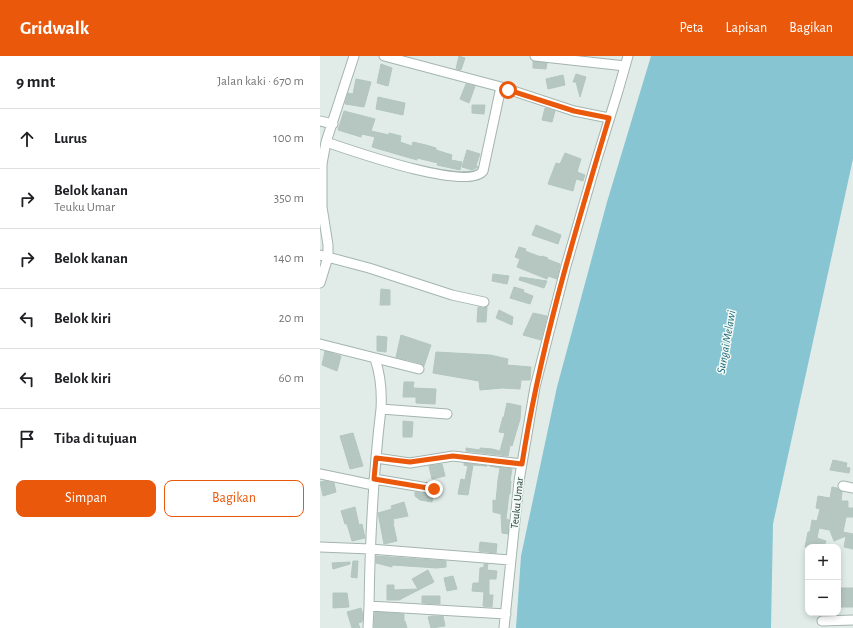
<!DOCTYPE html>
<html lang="id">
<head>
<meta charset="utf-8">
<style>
  body { margin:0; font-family:"Alegreya Sans",sans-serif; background:#f6f6f6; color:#202124 }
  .controls { position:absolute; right:12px; bottom:12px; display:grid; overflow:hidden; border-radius:8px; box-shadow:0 2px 6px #0003 }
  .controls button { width:36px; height:36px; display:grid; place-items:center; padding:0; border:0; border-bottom:1px solid #e0e0e0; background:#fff; color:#202124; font:20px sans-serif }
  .stop { position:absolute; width:12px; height:12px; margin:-9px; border:3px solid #ea580c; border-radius:50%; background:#fff }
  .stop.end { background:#ea580c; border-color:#fff; box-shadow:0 1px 4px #0008 }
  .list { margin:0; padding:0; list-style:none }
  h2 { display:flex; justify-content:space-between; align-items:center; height:52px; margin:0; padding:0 16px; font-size:17px }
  h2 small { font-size:13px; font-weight:400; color:#757577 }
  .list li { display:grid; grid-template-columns:26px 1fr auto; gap:12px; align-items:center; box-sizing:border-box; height:60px; padding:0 16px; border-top:1px solid #e0e0e0 }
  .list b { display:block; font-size:15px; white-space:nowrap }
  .list p { margin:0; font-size:13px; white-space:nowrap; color:#757577 }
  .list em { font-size:13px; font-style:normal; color:#757577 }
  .actions { display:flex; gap:8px; padding:12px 16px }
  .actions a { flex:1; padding:9px 0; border:1px solid #ea580c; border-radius:8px; text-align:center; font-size:14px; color:#ea580c }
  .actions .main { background:#ea580c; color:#fff }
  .icon { flex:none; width:22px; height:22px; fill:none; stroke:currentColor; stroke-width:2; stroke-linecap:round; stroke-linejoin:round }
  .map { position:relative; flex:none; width:533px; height:572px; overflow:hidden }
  header { display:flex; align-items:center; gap:24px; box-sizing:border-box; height:56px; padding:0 20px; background:#ea580c; color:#fff }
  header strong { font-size:19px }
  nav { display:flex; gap:22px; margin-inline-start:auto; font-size:14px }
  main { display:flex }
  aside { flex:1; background:#fff }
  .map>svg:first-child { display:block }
  .water { fill:#87c5d3 }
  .building { fill:#b6c7c1; stroke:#b3c6bf }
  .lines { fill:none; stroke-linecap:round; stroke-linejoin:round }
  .minor-casing { stroke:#a4b4af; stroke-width:11 }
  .minor { stroke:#fff; stroke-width:9 }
  .route { stroke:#ea580c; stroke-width:5 }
  .labels { text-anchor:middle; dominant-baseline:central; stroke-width:3; stroke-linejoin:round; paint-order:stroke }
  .street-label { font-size:11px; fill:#213d37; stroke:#f2f9f5 }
  .water-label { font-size:12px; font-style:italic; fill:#19677b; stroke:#f2f9f5 }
</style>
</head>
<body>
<header>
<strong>Gridwalk</strong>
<nav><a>Peta</a><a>Lapisan</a><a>Bagikan</a></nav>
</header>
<main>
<aside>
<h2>9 mnt<small>Jalan kaki · 670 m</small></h2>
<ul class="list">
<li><svg class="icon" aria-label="ahead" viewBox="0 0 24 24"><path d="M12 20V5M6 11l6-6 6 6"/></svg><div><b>Lurus</b></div><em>100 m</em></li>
<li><svg class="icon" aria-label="right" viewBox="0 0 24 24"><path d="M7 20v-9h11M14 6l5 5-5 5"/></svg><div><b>Belok kanan</b><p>Teuku Umar</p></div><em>350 m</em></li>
<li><svg class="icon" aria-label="right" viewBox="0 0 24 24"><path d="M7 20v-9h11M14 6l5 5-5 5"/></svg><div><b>Belok kanan</b></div><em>140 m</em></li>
<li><svg class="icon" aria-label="left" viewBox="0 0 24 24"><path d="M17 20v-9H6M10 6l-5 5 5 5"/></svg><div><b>Belok kiri</b></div><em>20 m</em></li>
<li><svg class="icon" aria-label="left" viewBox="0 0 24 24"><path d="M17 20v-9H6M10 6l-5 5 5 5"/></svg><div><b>Belok kiri</b></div><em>60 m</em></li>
<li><svg class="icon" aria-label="arrive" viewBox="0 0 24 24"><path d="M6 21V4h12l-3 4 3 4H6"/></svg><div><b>Tiba di tujuan</b></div></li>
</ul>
<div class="actions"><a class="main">Simpan</a><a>Bagikan</a></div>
</aside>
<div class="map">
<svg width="533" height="572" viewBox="0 0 533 572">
  <rect width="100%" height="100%" fill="#e1ece8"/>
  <path class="water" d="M 331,0 L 533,0 L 533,103 L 453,468 L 451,572 L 196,572 L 201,500 L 237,331 L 287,146 Z"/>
  <path class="building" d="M 139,0 L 145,2 L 141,14 L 136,13 Z
    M 213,5 L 227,7 L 226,13 L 213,12 Z
    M 61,8 L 72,12 L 68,30 L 57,27 Z
    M 256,18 L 266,21 L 260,41 L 256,26 L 253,26 Z
    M 243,19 L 245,29 L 228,33 L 226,23 Z
    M 36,23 L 51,26 L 44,51 L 25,48 L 28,37 L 33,38 Z
    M 146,28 L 155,30 L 149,47 L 140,43 Z
    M 58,41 L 85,47 L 83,59 L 56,53 Z
    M 152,49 L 165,49 L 164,58 L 152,57 Z
    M 225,52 L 235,55 L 232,66 L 222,64 Z
    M 24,55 L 55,63 L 51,75 L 69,79 L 69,77 L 81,80 L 80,86 L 92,90 L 93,86 L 106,89 L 116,92 L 116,94 L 132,99 L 131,104 L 142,106 L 140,114 L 117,109 L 118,107 L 97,102 L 97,104 L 52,91 L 55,81 L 42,78 L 41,81 L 18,74 Z
    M 147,94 L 160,98 L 156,109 L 158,111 L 152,114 L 142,111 Z
    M 245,97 L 261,103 L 257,116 L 265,119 L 263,125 L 256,123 L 253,135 L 228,128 L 236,107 L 240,108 Z
    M 216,169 L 241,179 L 238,188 L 212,179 Z
    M 199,191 L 206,193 L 205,195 L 221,201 L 222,200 L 228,202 L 227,203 L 240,208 L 237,223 L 228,220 L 227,223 L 197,211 L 200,203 L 195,201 Z
    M 173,218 L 189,220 L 187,228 L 172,225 Z
    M 200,221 L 227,225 L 224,232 L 199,224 Z
    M 194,231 L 204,234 L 203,236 L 213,240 L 210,248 L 190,242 Z
    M 61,233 L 70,234 L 70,249 L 60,249 Z
    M 158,251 L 163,252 L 167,251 L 166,266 L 157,266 Z
    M 179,254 L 193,261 L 192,269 L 176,262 Z
    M 213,257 L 227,260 L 221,284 L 203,279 Z
    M 81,279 L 111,289 L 104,310 L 100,307 L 76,301 Z
    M 57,280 L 67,281 L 66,296 L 57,295 Z
    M 5,295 L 21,300 L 17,315 L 2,309 Z
    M 116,296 L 170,299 L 188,303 L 187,309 L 211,311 L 210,324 L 201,324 L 200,333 L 182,332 L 160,334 L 159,325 L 113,317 Z
    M 84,326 L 94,326 L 93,332 L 116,333 L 115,348 L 96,347 L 96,341 L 83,341 Z
    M 187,347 L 201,350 L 200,363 L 192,390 L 190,389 L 188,400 L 146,395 L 146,392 L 160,394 L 160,392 L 172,393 L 180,395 L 185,377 L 179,376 L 183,361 L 184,361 Z
    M 83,365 L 93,366 L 92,381 L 83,381 Z
    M 33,377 L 43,410 L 30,413 L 20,380 Z
    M 513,404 L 527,407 L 526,411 L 530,412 L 529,417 L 510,414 Z
    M 144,407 L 167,410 L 153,409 L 148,439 L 138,438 L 141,423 L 145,424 L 148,410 L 144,409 Z
    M 122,408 L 125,420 L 112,423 L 109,410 Z
    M 170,410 L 192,413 L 190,425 L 191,425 L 190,438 L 189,438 L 186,463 L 189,464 L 188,478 L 182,477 L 181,458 L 173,456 L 173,444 L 176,445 L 178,424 L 180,412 Z
    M 5,425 L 14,427 L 16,436 L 3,440 L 0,426 Z
    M 512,431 L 517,432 L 522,436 L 521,445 L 528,445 L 528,452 L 533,452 L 533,461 L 526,461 L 523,476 L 533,478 L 533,493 L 524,491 L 526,480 L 514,485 L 509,472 L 509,474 L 499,472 L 497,482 L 506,485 L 504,490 L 496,488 L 495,491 L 485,491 L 488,476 L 490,476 L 492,464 L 497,465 L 500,453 L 496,452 L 498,440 L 510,442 Z
    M 95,436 L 113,439 L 112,446 L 100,444 L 95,440 Z
    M 84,446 L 88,460 L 73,463 L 74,467 L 73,467 L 77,485 L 64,488 L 58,457 L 72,453 L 71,450 Z
    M 35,451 L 39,469 L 42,468 L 45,482 L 32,485 L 27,468 L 25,468 L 21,455 Z
    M 160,486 L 177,488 L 176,497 L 159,495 Z
    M 56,500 L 126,505 L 126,511 L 117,512 L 72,509 L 72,511 L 56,507 Z
    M 33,505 L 38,505 L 37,522 L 31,521 Z
    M 30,506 L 30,508 L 13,513 L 12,507 Z
    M 164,508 L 168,508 L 167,514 L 177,515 L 176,523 L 169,523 L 169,539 L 173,539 L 172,551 L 163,550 L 164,536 L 152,535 L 153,527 L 159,527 L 160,512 L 164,511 Z
    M 108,514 L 114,526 L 79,544 L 67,544 L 67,529 L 74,529 L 74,534 L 98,533 L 92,523 Z
    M 133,520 L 137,533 L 127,535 L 124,522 Z
    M 519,532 L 533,532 L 533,551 L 519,551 Z
    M 13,537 L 27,537 L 29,551 L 13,552 Z
    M 102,540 L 120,540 L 120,548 L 102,547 Z
    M 41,552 L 43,559 L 42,566 L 38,567 L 40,572 L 32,572 L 27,556 Z
    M 55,556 L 84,558 L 84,566 L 85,565 L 87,572 L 54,572 Z
    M 112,560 L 123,560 L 125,570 L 111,572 L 108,561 Z"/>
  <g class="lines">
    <g class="minor-casing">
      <path id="minor" d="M 64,0 L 181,31 L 254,55 L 289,62
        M 215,0 L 305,10
        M 0,65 L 13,68
        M 6,86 C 30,94 148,136 163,115 L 181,31
        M 0,199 L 49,212 L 132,239 L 164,246
        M 0,227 L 8,201 L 8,189 L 2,151 L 2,108 L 6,86 L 34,0
        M 0,288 L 99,313
        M 55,303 C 61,320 62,335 61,353
        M 127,358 L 61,353 C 53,419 50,484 49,550 L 186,558
        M 56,402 L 90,407 L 133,400 L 202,408
        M 0,418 L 53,429
        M 54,423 L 114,433 L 117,432
        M 523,430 L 533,432
        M 0,491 L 50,493 L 191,504
        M 502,565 L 533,564
        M 48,572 L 49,550
        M 184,572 L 199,425 L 215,331 L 246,210 L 276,106 L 298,35 L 308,0"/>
    </g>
    <use href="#minor" class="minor"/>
  </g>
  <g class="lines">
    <path class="route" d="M 114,433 L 54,423 L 56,402 L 90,406 L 133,400 L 202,408 C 220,291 255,176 289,62 L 254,55 L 188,34"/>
  </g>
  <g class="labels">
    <g class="street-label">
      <text transform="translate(197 447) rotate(-84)">Teuku Umar</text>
    </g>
    <g class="water-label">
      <text transform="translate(406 286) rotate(-80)">Sungai Melawi</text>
    </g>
  </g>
</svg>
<div class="controls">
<button>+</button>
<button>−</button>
</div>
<div class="stop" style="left:188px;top:34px"></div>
<div class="stop end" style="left:114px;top:433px"></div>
</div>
</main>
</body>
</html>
